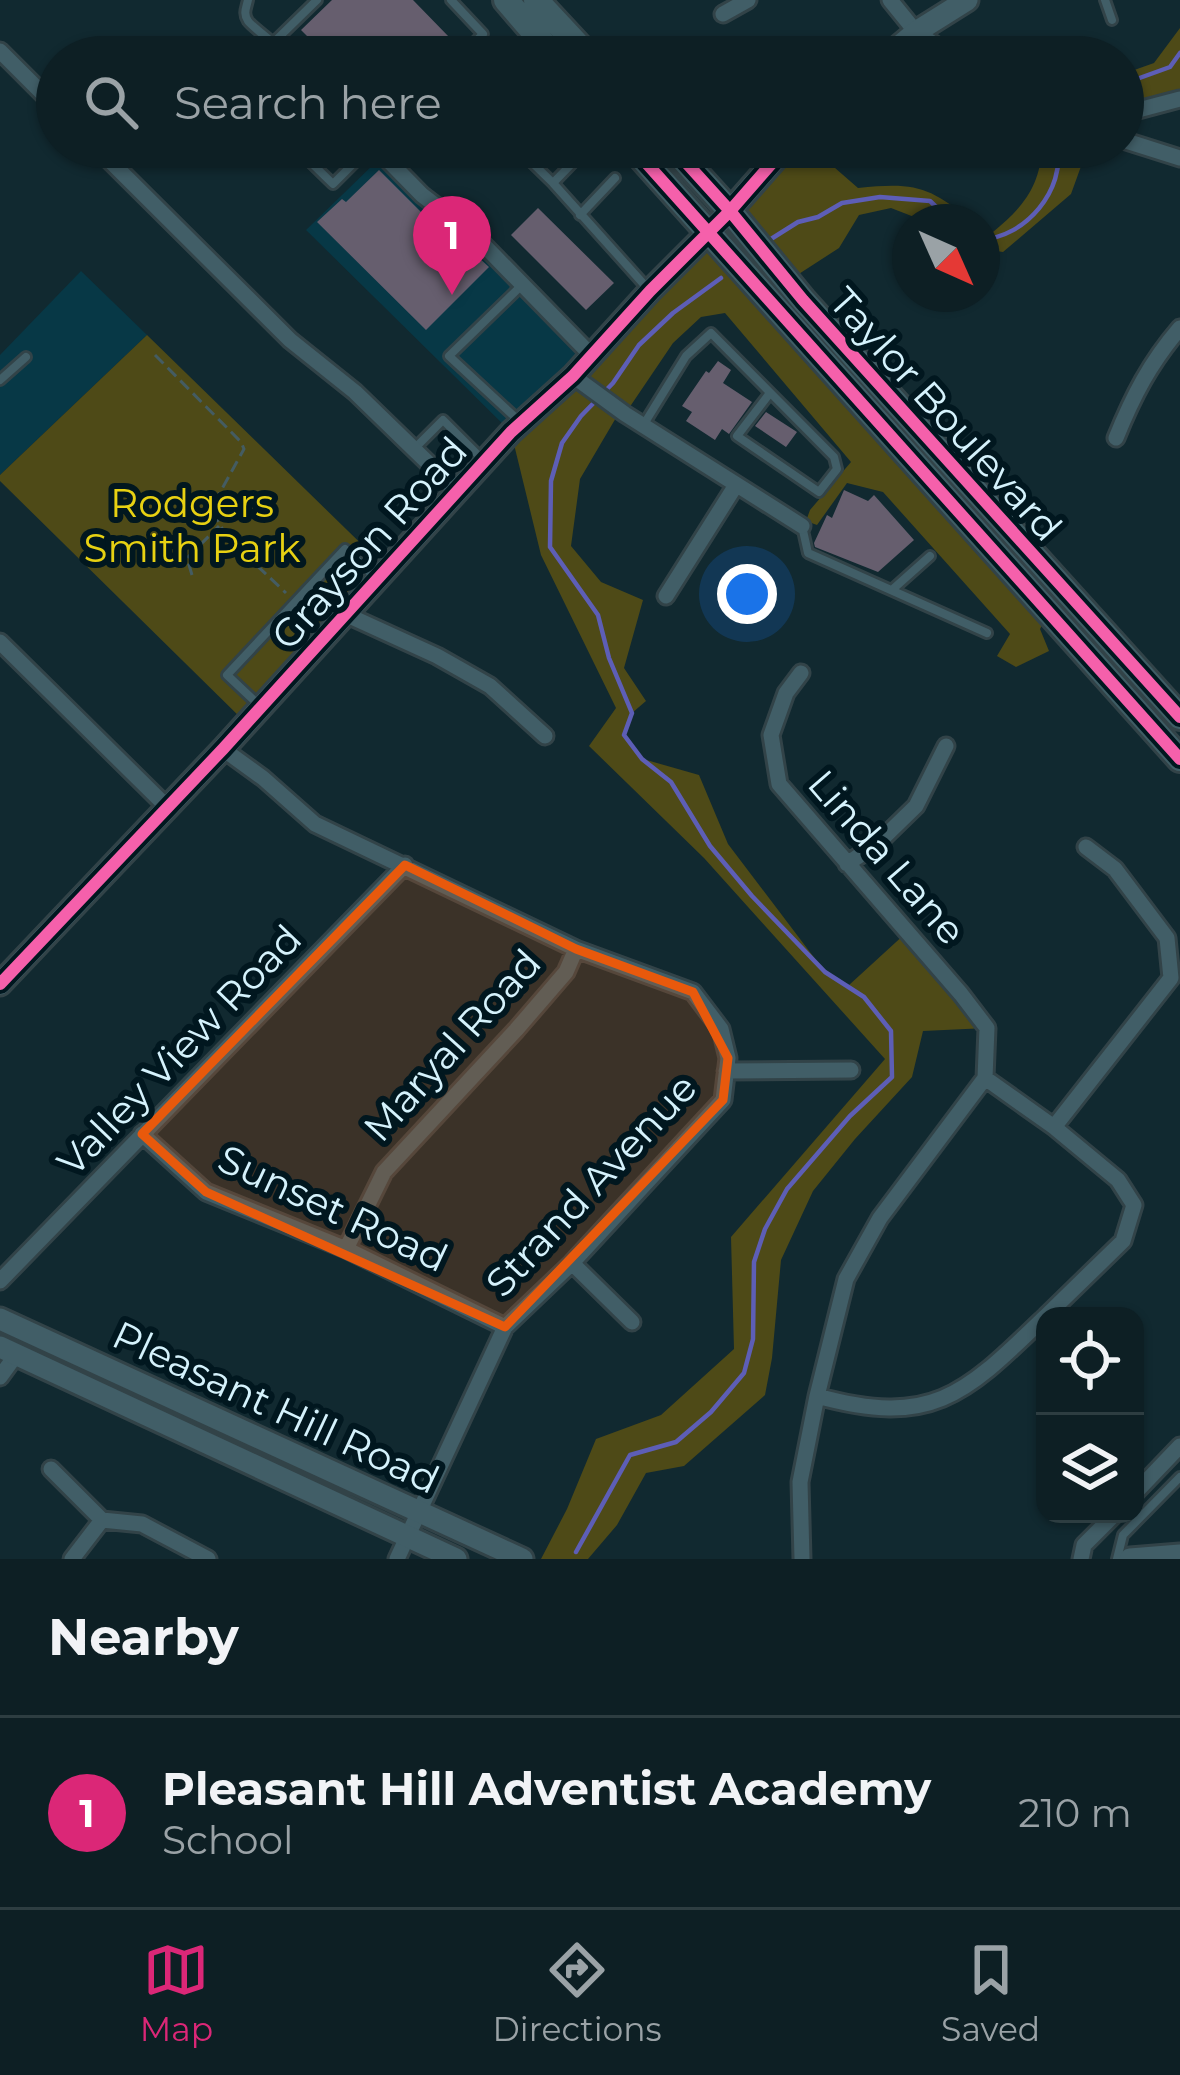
<!DOCTYPE html>
<html lang="en">
<head>
<meta charset="utf-8">
<style>
  body { margin:0; font-family:Montserrat,sans-serif; background:#16272c; color:#f1f3f6 }
  .controls { position:absolute; right:36px; bottom:36px; display:grid; overflow:hidden; border-radius:24px; box-shadow:0 3px 9px #0004 }
  .controls button { width:108px; height:108px; display:grid; place-items:center; padding:0; border:0; border-bottom:3px solid #2d3d41; background:#0d1f24; color:#f1f3f6; font:60px sans-serif }
  .compass { position:absolute; left:892px; top:204px; width:108px; height:108px; border-radius:50%; background:#0d1f24; box-shadow:0 3px 9px #0004; rotate:135deg }
  .you { position:absolute; left:747px; top:594px; width:42px; height:42px; margin:-30px; border:9px solid #fff; border-radius:50%; background:#1a73e8; box-shadow:0 0 0 18px #1a73e833 }
  .badge { display:grid; place-items:center; width:78px; height:78px; border-radius:50%; background:#db2777; color:#fff; font-size:39px; font-weight:700 }
  .pin { position:absolute; translate:-50% -99px; filter:drop-shadow(0 3px 6px #0008) }
  .pin::after { content:''; position:absolute; top:63px; width:42px; height:36px; background:inherit; clip-path:polygon(0 0,100% 0,50% 100%) }
  .list { margin:0; padding:0; list-style:none }
  h2 { display:flex; justify-content:space-between; align-items:center; height:156px; margin:0; padding:0 48px; font-size:51px }
  h2 small { font-size:39px; font-weight:400; color:#9aa2a6 }
  .list li { display:grid; grid-template-columns:78px 1fr auto; gap:36px; align-items:center; box-sizing:border-box; height:192px; padding:0 48px; border-top:3px solid #2d3d41 }
  .list b { display:block; font-size:45px; white-space:nowrap }
  .list p { margin:0; font-size:39px; white-space:nowrap; color:#9aa2a6 }
  .list em { font-size:39px; font-style:normal; color:#9aa2a6 }
  .icon { flex:none; width:66px; height:66px; fill:none; stroke:currentColor; stroke-width:2; stroke-linecap:round; stroke-linejoin:round }
  .map { position:relative; flex:none; width:1180px; height:1559px; overflow:hidden }
  .search { position:absolute; background:#0d1f24; box-shadow:0 3px 9px #0004; left:36px; right:36px; top:36px; height:132px; display:flex; align-items:center; gap:30px; box-sizing:border-box; padding:0 42px; border-radius:66px; color:#9aa2a6; font-size:45px }
  .sheet { height:348px; background:#0d1f24 }
  nav { display:flex; justify-content:space-around; align-items:center; box-sizing:border-box; height:168px; border-top:3px solid #2d3d41; background:#0d1f24; font-size:33px; color:#9aa2a6 }
  nav a { display:grid; justify-items:center; gap:6px }
  nav .on { color:#db2777 }
  .map>svg:first-child { display:block }
  .built { fill:#073846 }
  .green { fill:#4e4a17 }
  .lines { fill:none; stroke-linecap:round; stroke-linejoin:round }
  .stream { stroke:#5d5eb6; stroke-width:4.5 }
  .building { fill:#665e6e }
  .lane-casing { stroke:#324348; stroke-width:14 }
  .street-casing { stroke:#324348; stroke-width:21 }
  .secondary-casing { stroke:#324348; stroke-width:27 }
  .primary-casing { stroke:#324348; stroke-width:30 }
  .path { stroke:#445c62; stroke-width:3; stroke-dasharray:12 6; stroke-linecap:butt }
  .lane { stroke:#415e67; stroke-width:8 }
  .street { stroke:#415e67; stroke-width:15 }
  .secondary { stroke:#415e67; stroke-width:21 }
  .primary { stroke:#3f5d65; stroke-width:24 }
  .cycleway-casing { stroke:#01171f; stroke-width:20 }
  .cycleway { stroke:#f560ab; stroke-width:12 }
  .marked { fill:#e8590c; fill-opacity:0.2; stroke:#e8590c; stroke-width:9; stroke-linejoin:round }
  .labels { text-anchor:middle; dominant-baseline:central; stroke-width:12; stroke-linejoin:round; paint-order:stroke }
  .street-label { font-size:39px; fill:#d5f2fc; stroke:#01171f }
  .park-label { font-size:39px; fill:#e7d112; stroke:#01171f }
</style>
</head>
<body>
<div class="map">
<svg width="1180" height="1559" viewBox="0 0 1180 1559">
  <rect width="100%" height="100%" fill="#112930"/>
  <path class="built" d="M 387,159 L 592,356 L 511,432 L 306,230 L 377,161 Z
    M 81,271 L 147,335 L 0,475 L 0,355 Z"/>
  <path class="green" d="M 1180,28 L 1180,99 L 1123,114 L 1123,74 L 1154,63 Z
    M 786,147 L 811,147 L 858,188 C 915,182 929,186 973,222 L 927,222 L 891,208 L 859,215 L 839,248 L 788,281 L 730,211 Z
    M 1042,147 L 1088,147 L 1071,194 L 1003,252 L 982,249 L 982,227 L 993,232 C 1023,207 1040,187 1042,147 Z
    M 707,233 L 1049,613 L 1040,629 L 1049,651 L 1016,667 L 997,656 L 1010,634 L 883,492 L 847,483 L 817,525 L 806,521 L 810,510 L 851,462 L 725,313 L 701,317 L 673,343 L 625,414 L 620,411 L 580,479 L 571,546 L 601,582 L 643,600 L 624,668 L 646,701 L 632,713 L 624,735 L 643,759 L 699,775 L 728,844 L 825,972 L 848,986 L 907,932 L 987,1028 L 923,1031 L 912,1077 L 855,1139 L 813,1191 L 781,1260 L 772,1358 L 765,1395 L 684,1466 L 646,1473 L 617,1525 L 588,1559 L 541,1559 L 567,1509 L 596,1439 L 661,1415 L 734,1349 L 731,1237 L 885,1059 L 704,858 L 589,746 L 616,708 L 541,555 L 511,432 Z
    M 147,335 L 386,568 L 246,723 L 0,481 L 0,475 Z"/>
  <g class="lines">
    <path class="stream" d="M 1123,84 L 1170,67 L 1180,53
      M 771,239 L 798,222 L 818,217 L 842,203 L 880,197 L 930,201 L 952,222
      M 982,239 C 1025,238 1066,189 1057,147
      M 576,1552 L 630,1455 L 676,1442 L 711,1412 L 744,1373 L 753,1339 L 754,1262 L 765,1229 L 787,1189 L 850,1116 L 892,1077 L 891,1031 L 864,997 L 825,972 L 752,896 L 710,846 L 671,782 L 642,759 L 624,735 L 632,713 L 609,658 L 598,615 L 550,547 L 551,481 L 562,443 L 581,416 L 613,383 L 639,345 L 673,313 L 721,278"/>
  </g>
  <path class="building" d="M 332,0 L 413,0 L 449,37 L 429,57 L 328,57 L 301,30 Z
    M 379,170 L 450,241 L 455,236 L 489,267 L 426,330 L 317,222 L 342,199 L 346,202 Z
    M 538,208 L 614,283 L 586,310 L 511,235 Z
    M 718,361 L 731,370 L 723,383 L 752,402 L 729,434 L 722,429 L 715,440 L 686,421 L 692,412 L 682,406 L 706,371 L 709,373 Z
    M 766,412 L 797,432 L 786,447 L 755,426 Z
    M 844,490 L 868,501 L 874,495 L 914,540 L 878,572 L 815,547 L 814,543 L 827,515 L 832,518 Z"/>
  <g class="lines">
    <g class="lane-casing">
      <path id="lane" d="M 248,0 C 246,9 243,13 248,21 C 253,28 281,48 290,57
        M 451,0 L 483,34 L 460,57
        M 1105,0 L 1112,20
        M 275,41 L 317,0
        M 295,147 L 333,184 L 370,147
        M 516,147 L 553,183
        M 588,147 L 553,183 L 649,290
        M 580,215 L 615,178
        M 0,380 L 26,357
        M 517,419 L 449,356 L 522,285
        M 644,424 L 686,356 L 711,333 L 834,457 L 837,469 L 819,492 L 737,436 L 770,393
        M 414,449 L 443,420 L 483,460
        M 802,526 L 808,553 L 987,633
        M 893,589 L 930,556
        M 261,707 L 227,675 L 345,549 L 376,578
        M 1117,1559 L 1123,1535 L 1180,1477"/>
    </g>
    <g class="street-casing">
      <path id="street" d="M 890,0 L 916,32 L 953,57
        M 723,14 L 748,0
        M 0,51 L 57,108
        M 1123,114 L 1180,99
        M 1123,140 L 1180,158
        M 96,147 L 290,340 L 355,392 L 457,491
        M 375,147 L 422,195 L 474,235 L 592,356
        M 573,376 L 625,414 L 802,526
        M 1116,438 C 1133,396 1150,363 1180,328
        M 666,596 L 736,485
        M 345,614 L 437,656 L 490,686 L 545,736
        M 0,642 L 167,807
        M 801,673 L 786,693 L 771,735 L 779,784 L 961,994 L 987,1028 L 985,1078
        M 223,749 L 263,778 L 315,824 L 576,949 L 693,992 L 721,1029 L 728,1058 L 723,1100 L 572,1263 L 505,1327 L 397,1559
        M 847,864 L 878,843 L 916,806 L 946,746
        M 726,1071 L 851,1070
        M 1054,1127 L 1171,978 L 1167,938 L 1115,869 L 1086,847
        M 142,1134 L 206,1192 L 346,1249 L 505,1327
        M 346,1249 L 384,1172 L 516,1030 L 566,972 L 576,949
        M 572,1263 L 632,1322
        M 0,1281 L 405,865
        M 0,1377 L 16,1355
        M 817,1396 C 933,1428 965,1394 1045,1317
        M 51,1469 L 102,1520
        M 1135,1493 L 1180,1446
        M 72,1559 L 102,1520 L 142,1524 L 208,1559
        M 802,1559 L 800,1482 L 817,1396 L 846,1279 L 880,1218 L 985,1078 L 1054,1127 L 1118,1180 L 1134,1205 L 1123,1241 L 1046,1316
        M 1081,1559 L 1084,1545 L 1115,1514"/>
    </g>
    <g class="secondary-casing">
      <path id="secondary" d="M 886,57 L 916,32 L 967,0
        M 0,984 L 223,749 L 511,432 L 573,376 L 650,291 L 730,211 L 786,147
        M 0,1319 L 522,1559
        M 0,1347 L 456,1559
        M 1130,1559 L 1180,1555"/>
    </g>
    <g class="primary-casing">
      <path id="primary" d="M 506,0 L 555,57
        M 536,0 L 589,57
        M 632,147 L 1180,759
        M 672,147 L 730,211 L 803,300 L 1180,717"/>
    </g>
    <path class="path" d="M 155,355 L 241,442 L 244,449 L 217,498 L 217,519 L 224,532 L 242,545 L 249,558 L 286,593
      M 192,575 L 187,558 L 219,526"/>
    <use href="#lane" class="lane"/>
    <use href="#street" class="street"/>
    <use href="#secondary" class="secondary"/>
    <use href="#primary" class="primary"/>
    <g class="cycleway-casing">
      <path id="cycleway" d="M 632,147 L 1180,759
        M 672,147 L 730,211 L 803,300 L 1180,717
        M 0,984 L 223,749 L 511,432 L 573,376 L 650,291 L 730,211 L 786,147"/>
    </g>
    <use href="#cycleway" class="cycleway"/>
  </g>
  <path class="marked" d="M 405,865 L 576,949 L 693,992 L 728,1058 L 723,1100 L 505,1327 L 206,1192 L 142,1134 Z"/>
  <g class="labels">
    <g class="street-label">
      <text transform="translate(946 414) rotate(48)">Taylor Boulevard</text>
      <text transform="translate(369 543) rotate(-48)">Grayson Road</text>
      <text transform="translate(887 857) rotate(49)">Linda Lane</text>
      <text transform="translate(452 1045) rotate(-48)">Maryal Road</text>
      <text transform="translate(179 1050) rotate(-46)">Valley View Road</text>
      <text transform="translate(591 1185) rotate(-47)">Strand Avenue</text>
      <text transform="translate(333 1208) rotate(25)">Sunset Road</text>
      <text transform="translate(276 1407) rotate(25)">Pleasant Hill Road</text>
    </g>
    <g class="park-label">
      <text x="192" y="503">Rodgers<tspan x="192" dy="45">Smith Park</tspan></text>
    </g>
  </g>
</svg>
<div class="controls">
<button><svg class="icon" aria-label="locate" viewBox="0 0 24 24"><circle cx="12" cy="12" r="6"/><path d="M12 2v4M12 18v4M2 12h4M18 12h4"/></svg></button>
<button><svg class="icon" aria-label="layers" viewBox="0 0 24 24"><path d="M12 4l9 5-9 5-9-5zM3 14l9 5 9-5"/></svg></button>
</div>
<svg class="compass" viewBox="-18 -18 36 36"><path d="M0-13l5 13h-10z" fill="#e53935"/><path d="M0 13l5-13h-10z" fill="#9aa2a6"/></svg>
<div class="you"></div>
<div class="pin badge" style="left:452px;top:295px">1</div>
<div class="search"><svg class="icon" aria-label="search" viewBox="0 0 24 24"><circle cx="10" cy="10" r="6"/><path d="M15 15l6 6"/></svg>Search here</div>
</div>
<section class="sheet">
<h2>Nearby<small></small></h2>
<ul class="list">
<li><span class="badge">1</span><div><b>Pleasant Hill Adventist Academy</b><p>School</p></div><em>210 m</em></li>
</ul>
</section>
<nav>
<a class="on"><svg class="icon" aria-label="map" viewBox="0 0 24 24"><path d="M3 6l6-2 6 2 6-2v14l-6 2-6-2-6 2zM9 4v14M15 6v14"/></svg>Map</a>
<a><svg class="icon" aria-label="directions" viewBox="0 0 24 24"><path d="M12 3l9 9-9 9-9-9zM9 14v-3h6M13 9l2 2-2 2"/></svg>Directions</a>
<a><svg class="icon" aria-label="saved" viewBox="0 0 24 24"><path d="M7 4h10v16l-5-4-5 4z"/></svg>Saved</a>
</nav>
</body>
</html>
